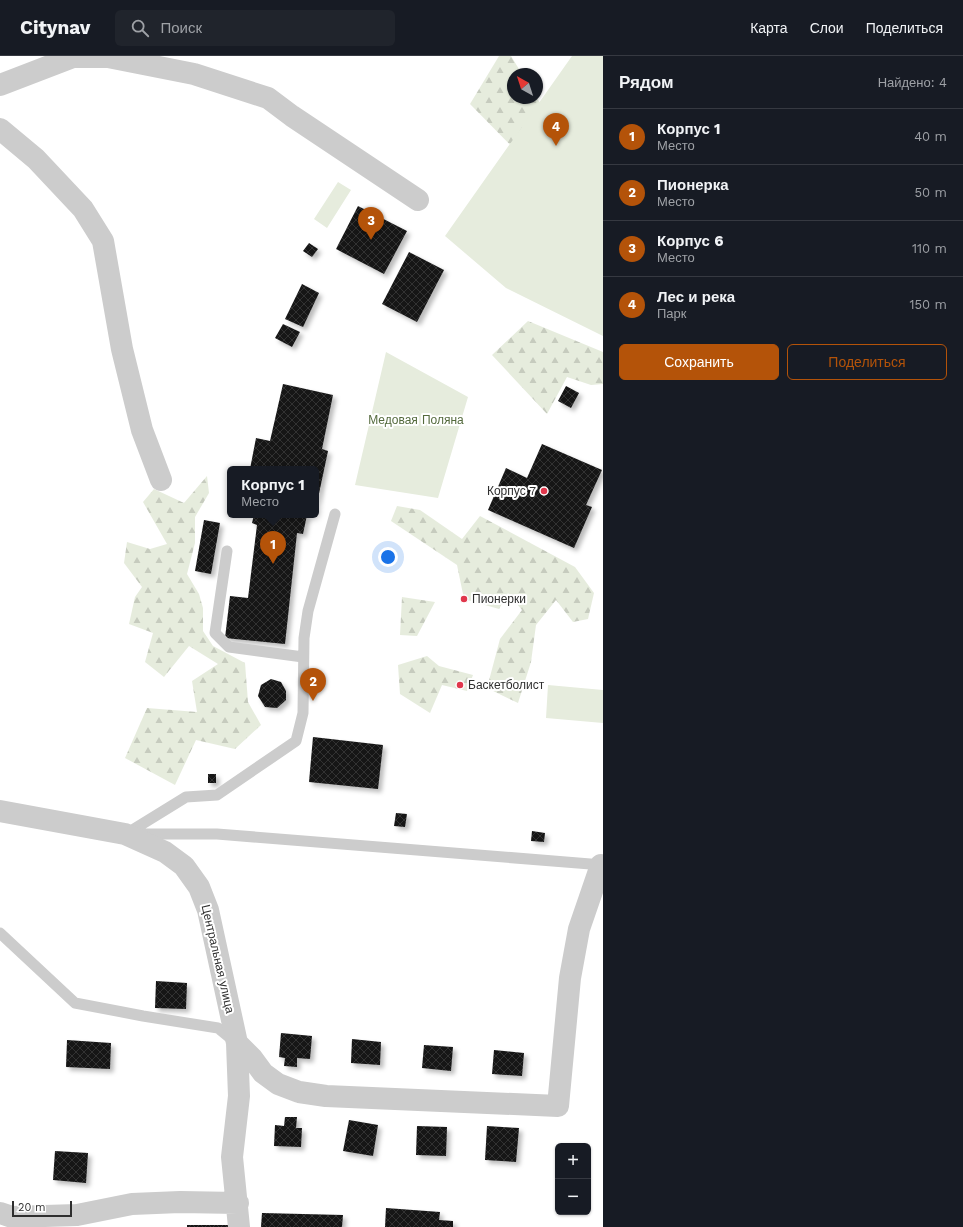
<!DOCTYPE html>
<html lang="ru">
<head>
<meta charset="utf-8">
<style>
  body { margin:0; font-family:"Work Sans",sans-serif; background:#20242c; color:#f1f3f6 }
  .controls { position:absolute; right:12px; bottom:12px; display:grid; overflow:hidden; border-radius:6px; box-shadow:0 1px 3px #0004 }
  .controls button { width:36px; height:36px; display:grid; place-items:center; padding:0; border:0; border-bottom:1px solid #363941; background:#171b24; color:#f1f3f6; font:20px sans-serif }
  .compass { position:absolute; left:507px; top:12px; width:36px; height:36px; border-radius:50%; background:#171b24; box-shadow:0 1px 3px #0004; rotate:321deg }
  .scale { position:absolute; left:12px; bottom:10px; width:60px; box-sizing:border-box; padding-left:4px; border:2px solid #2f2f2f; border-top:0; font-size:11px; line-height:14px; white-space:nowrap; color:#2f2f2f; -webkit-text-stroke:3px #fff; paint-order:stroke }
  .you { position:absolute; left:388px; top:501px; width:14px; height:14px; margin:-10px; border:3px solid #fff; border-radius:50%; background:#1a73e8; box-shadow:0 0 0 6px #1a73e833 }
  .badge { display:grid; place-items:center; width:26px; height:26px; border-radius:50%; background:#b45309; color:#fff; font-size:13px; font-weight:700 }
  .pin { position:absolute; translate:-50% -33px; filter:drop-shadow(0 1px 2px #0008) }
  .pin::after { content:''; position:absolute; top:21px; width:14px; height:12px; background:inherit; clip-path:polygon(0 0,100% 0,50% 100%) }
  .popup { position:absolute; left:227px; top:410px; width:92px; height:52px; box-sizing:border-box; display:grid; place-content:center; border-radius:6px; background:#171b24; filter:drop-shadow(0 1px 3px #0005); font-size:13px; white-space:nowrap; color:#9ea1a6 }
  .popup b { font-size:15px; color:#f1f3f6 }
  .popup::after { content:''; position:absolute; left:50%; top:100%; margin-left:-8px; border:8px solid transparent; border-top-color:#171b24 }
  .list { margin:0; padding:0; list-style:none }
  h2 { display:flex; justify-content:space-between; align-items:center; height:52px; margin:0; padding:0 16px; font-size:17px }
  h2 small { font-size:13px; font-weight:400; color:#9ea1a6 }
  .list li { display:grid; grid-template-columns:26px 1fr auto; gap:12px; align-items:center; box-sizing:border-box; height:56px; padding:0 16px; border-top:1px solid #363941 }
  .list b { display:block; font-size:15px; white-space:nowrap }
  .list p { margin:0; font-size:13px; white-space:nowrap; color:#9ea1a6 }
  .list em { font-size:13px; font-style:normal; color:#9ea1a6 }
  .actions { display:flex; gap:8px; padding:12px 16px }
  .actions a { flex:1; padding:9px 0; border:1px solid #b45309; border-radius:6px; text-align:center; font-size:14px; color:#b45309 }
  .actions .main { background:#b45309; color:#fff }
  .icon { flex:none; width:22px; height:22px; fill:none; stroke:currentColor; stroke-width:2; stroke-linecap:round; stroke-linejoin:round }
  .map { position:relative; flex:none; width:603px; height:1171px; overflow:hidden }
  header { display:flex; align-items:center; gap:24px; box-sizing:border-box; height:56px; padding:0 20px; background:#171b24; border-bottom:1px solid #363941 }
  header strong { font-size:19px }
  nav { display:flex; gap:22px; margin-inline-start:auto; font-size:14px }
  .search { width:280px; height:36px; background:#20242c; display:flex; align-items:center; gap:10px; box-sizing:border-box; padding:0 14px; border-radius:6px; color:#9ea1a6; font-size:15px }
  main { display:flex }
  aside { flex:1; background:#171b24 }
  .map>svg:first-child { display:block }
  .forest { fill:url(#forest-firs) }
  .park { fill:#e6ecdd }
  .building { fill:url(#building-cross-hatch); filter:url(#shadow) }
  .lines { fill:none; stroke-linecap:round; stroke-linejoin:round }
  .lane { stroke:#ccc; stroke-width:11 }
  .street { stroke:#ccc; stroke-width:22 }
  .poi-dot { fill:#e0374c; stroke:#fff; stroke-width:1.5 }
  .labels { text-anchor:middle; dominant-baseline:central; stroke-width:4; stroke-linejoin:round; paint-order:stroke }
  .park-label { font-size:12px; fill:#546a3d; stroke:#fff }
  .poi-label { font-size:12px; fill:#2f2f2f; stroke:#fff; text-anchor:start }
  .street-label { font-size:12px; fill:#2f2f2f; stroke:#fff }
</style>
</head>
<body>
<header>
<strong>Citynav</strong>
<div class="search"><svg class="icon" aria-label="search" viewBox="0 0 24 24"><circle cx="10" cy="10" r="6"/><path d="M15 15l6 6"/></svg>Поиск</div>
<nav><a>Карта</a><a>Слои</a><a>Поделиться</a></nav>
</header>
<main>
<div class="map">
<svg width="603" height="1171" viewBox="0 0 603 1171">
  <defs>
    <pattern id="forest-firs" width="22" height="20" patternUnits="userSpaceOnUse"><rect width="22" height="20" fill="#e6ecdd"/><path d="M5 1l3.5 6h-7zM16 11l3.5 6h-7z" fill="#c6cbbe"/></pattern>
    <pattern id="building-cross-hatch" width="8" height="8" patternUnits="userSpaceOnUse"><rect width="8" height="8" fill="#161616"/><path d="M0 0l8 8M0 8l8-8" fill="none" stroke="#303030"/></pattern>
    <filter id="shadow"><feDropShadow dx="3.5" dy="3.5" stdDeviation="2" flood-color="#0004"/></filter>
  </defs>
  <rect width="100%" height="100%" fill="#fff"/>
  <path class="forest" d="M 499,0 L 511,0 L 522,18 L 513,18 L 513,42 L 537,42 L 587,124 L 516,95 L 470,48 Z
    M 528,265 L 603,296 L 603,328 L 591,329 L 567,321 L 547,358 L 492,299 Z
    M 207,420 L 209,437 L 195,461 L 195,487 L 187,518 L 199,538 L 203,552 L 203,575 L 213,590 L 245,607 L 248,646 L 261,669 L 235,693 L 196,684 L 175,729 L 125,702 L 147,652 L 197,656 L 192,625 L 218,608 L 189,590 L 164,621 L 145,606 L 153,577 L 129,568 L 135,541 L 142,531 L 124,507 L 127,486 L 150,493 L 167,488 L 143,446 L 154,433 L 184,447 Z
    M 397,450 L 420,454 L 462,483 L 480,460 L 575,511 L 594,537 L 588,563 L 573,566 L 556,544 L 536,569 L 531,606 L 518,647 L 487,632 L 500,583 L 522,554 L 508,537 L 499,553 L 464,543 L 457,509 L 391,465 Z
    M 402,541 L 435,546 L 417,580 L 400,579 Z
    M 427,600 L 439,610 L 473,619 L 467,635 L 442,629 L 430,657 L 400,638 L 398,609 Z"/>
  <path class="park" d="M 572,0 L 603,0 L 603,280 L 506,232 L 445,180 Z
    M 338,126 L 351,134 L 327,172 L 314,163 Z
    M 386,296 L 468,341 L 438,442 L 355,429 Z
    M 548,629 L 603,634 L 603,667 L 546,662 Z"/>
  <path class="building" d="M 358,150 L 407,175 L 384,218 L 336,193 Z
    M 309,187 L 318,193 L 312,201 L 303,195 Z
    M 409,196 L 444,214 L 417,266 L 382,248 Z
    M 302,228 L 319,237 L 303,271 L 285,263 Z
    M 283,268 L 300,276 L 292,291 L 275,282 Z
    M 283,328 L 333,339 L 322,393 L 328,395 L 317,447 L 316,413 L 250,413 L 256,382 L 270,385 Z
    M 566,330 L 579,337 L 571,352 L 558,345 Z
    M 542,388 L 602,414 L 586,449 L 592,451 L 574,492 L 488,454 L 506,412 L 527,422 Z
    M 254,459 L 307,459 L 303,478 L 297,477 L 285,588 L 225,582 L 230,540 L 248,542 L 257,469 L 252,467 Z
    M 204,464 L 220,467 L 211,518 L 195,515 Z
    M 271,623 L 281,626 L 286,635 L 286,644 L 277,652 L 265,651 L 258,640 L 261,629 Z
    M 313,681 L 383,689 L 378,733 L 309,726 Z
    M 208,718 L 216,718 L 216,727 L 208,727 Z
    M 396,757 L 407,758 L 405,771 L 394,770 Z
    M 532,775 L 545,777 L 544,786 L 531,785 Z
    M 156,925 L 187,927 L 186,953 L 155,952 Z
    M 281,977 L 312,980 L 310,1003 L 297,1002 L 297,1011 L 284,1010 L 285,1002 L 279,1001 Z
    M 352,983 L 381,986 L 380,1009 L 351,1007 Z
    M 67,984 L 111,987 L 110,1013 L 66,1011 Z
    M 424,989 L 453,991 L 451,1015 L 422,1012 Z
    M 494,994 L 524,997 L 522,1020 L 492,1018 Z
    M 285,1061 L 297,1061 L 296,1072 L 302,1072 L 301,1091 L 274,1090 L 275,1069 L 284,1070 Z
    M 349,1064 L 378,1069 L 373,1100 L 343,1095 Z
    M 417,1070 L 447,1071 L 446,1100 L 416,1099 Z
    M 487,1070 L 519,1072 L 516,1106 L 485,1104 Z
    M 55,1095 L 88,1097 L 86,1127 L 53,1124 Z
    M 386,1152 L 440,1156 L 439,1164 L 453,1165 L 453,1171 L 385,1171 Z
    M 262,1157 L 343,1159 L 342,1171 L 261,1171 Z
    M 187,1169 L 230,1169 L 230,1171 L 187,1171 Z"/>
  <g class="lines">
    <path class="lane" d="M 227,495 L 215,577 L 229,591 L 303,601
      M 126,778 L 186,741 L 217,739 L 296,685 L 303,657 L 304,582 L 308,555 L 335,458
      M 138,778 L 217,778 L 603,809
      M 0,877 L 75,947 L 143,960 L 218,972 L 235,986"/>
    <path class="street" d="M 0,29 L 73,1 L 108,1 L 194,18 L 268,42 L 292,60 L 418,144
      M 0,73 L 36,103 L 83,153 L 103,185 L 122,293 L 142,374 L 161,424
      M 0,755 L 125,778 L 165,796 L 184,810 L 199,831 L 208,854 L 237,987 L 239,1040 L 232,1101 L 239,1171
      M 237,987 L 252,1002 L 263,1017 L 278,1028 L 299,1036 L 326,1040 L 558,1050 L 570,922 L 579,873 L 601,809
      M 0,1157 L 12,1161 L 77,1159 L 132,1148 L 180,1146 L 238,1147"/>
  </g>
  <g class="poi-dot">
    <circle cx="544" cy="435" r="4"/>
    <circle cx="464" cy="543" r="4"/>
    <circle cx="460" cy="629" r="4"/>
  </g>
  <g class="labels">
    <g class="park-label">
      <text x="416" y="364">Медовая Поляна</text>
    </g>
    <g class="poi-label">
      <text x="536" y="435" text-anchor="end">Корпус 7</text>
      <text x="472" y="543">Пионерки</text>
      <text x="468" y="629">Баскетболист</text>
    </g>
    <g class="street-label">
      <text transform="translate(218 903) rotate(77)">Центральная улица</text>
    </g>
  </g>
</svg>
<div class="controls">
<button>+</button>
<button>−</button>
</div>
<svg class="compass" viewBox="-18 -18 36 36"><path d="M0-13l5 13h-10z" fill="#e53935"/><path d="M0 13l5-13h-10z" fill="#9ea1a6"/></svg>
<div class="scale">20 m</div>
<div class="you"></div>
<div class="pin badge" style="left:273px;top:508px">1</div>
<div class="popup"><b>Корпус 1</b>Место</div>
<div class="pin badge" style="left:313px;top:645px">2</div>
<div class="pin badge" style="left:371px;top:184px">3</div>
<div class="pin badge" style="left:556px;top:90px">4</div>
</div>
<aside>
<h2>Рядом<small>Найдено: 4</small></h2>
<ul class="list">
<li><span class="badge">1</span><div><b>Корпус 1</b><p>Место</p></div><em>40 m</em></li>
<li><span class="badge">2</span><div><b>Пионерка</b><p>Место</p></div><em>50 m</em></li>
<li><span class="badge">3</span><div><b>Корпус 6</b><p>Место</p></div><em>110 m</em></li>
<li><span class="badge">4</span><div><b>Лес и река</b><p>Парк</p></div><em>150 m</em></li>
</ul>
<div class="actions"><a class="main">Сохранить</a><a>Поделиться</a></div>
</aside>
</main>
</body>
</html>
